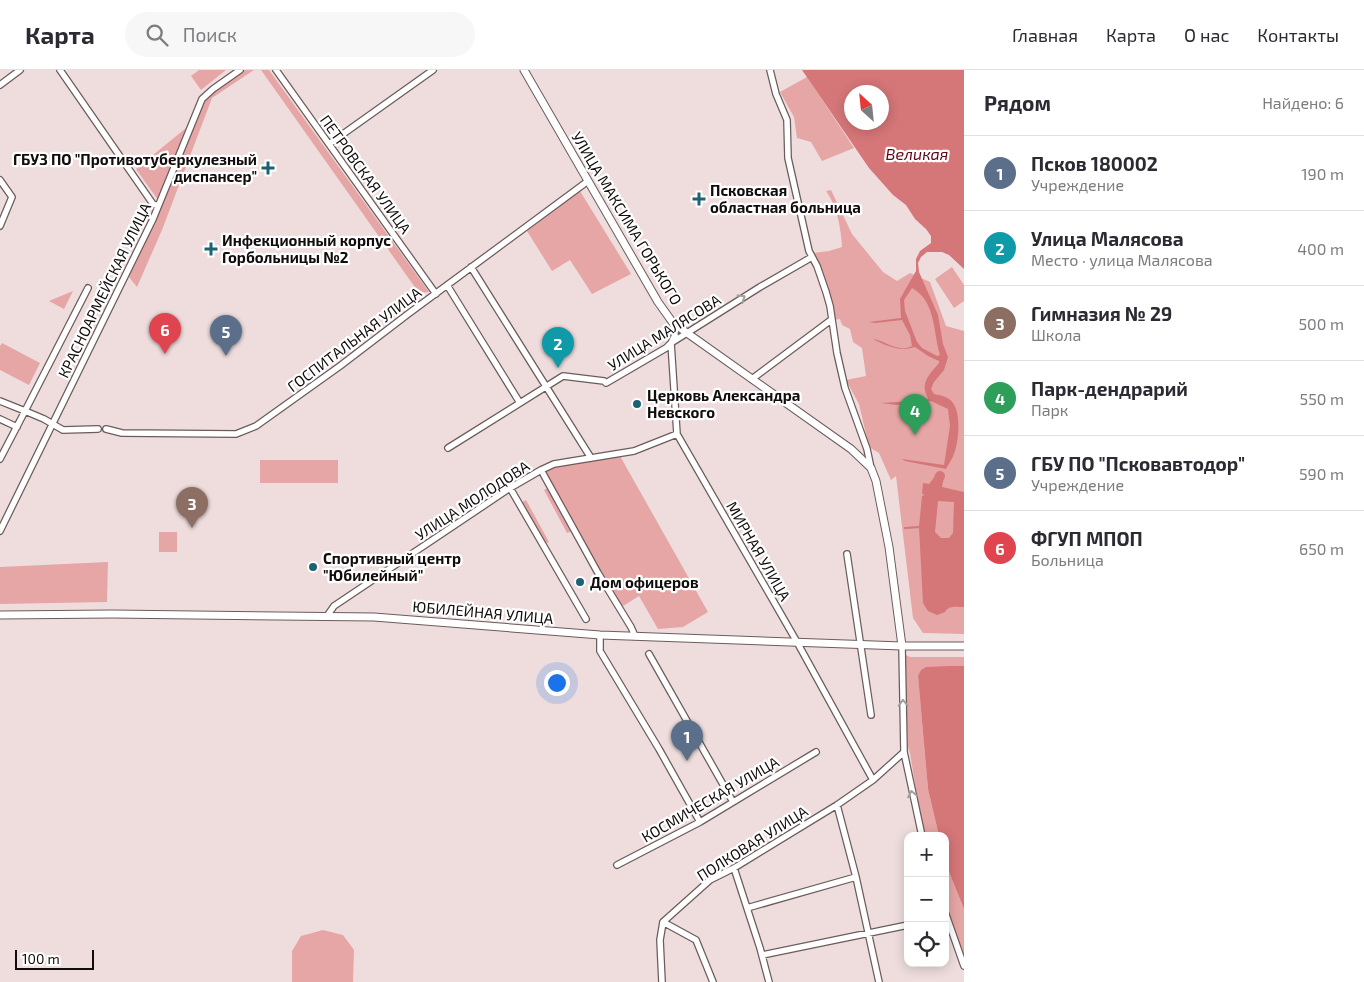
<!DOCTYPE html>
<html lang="ru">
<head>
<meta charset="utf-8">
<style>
  body { margin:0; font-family:"Exo 2",sans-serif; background:#f7f7f7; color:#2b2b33 }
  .controls { position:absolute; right:15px; bottom:15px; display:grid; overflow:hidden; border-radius:10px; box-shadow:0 2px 12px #0003 }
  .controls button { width:45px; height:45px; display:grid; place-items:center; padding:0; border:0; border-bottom:1px solid #e1e1e2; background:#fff; color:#2b2b33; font:25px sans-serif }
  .compass { position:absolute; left:844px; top:15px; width:45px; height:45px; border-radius:50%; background:#fff; box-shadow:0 2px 12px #0003; rotate:333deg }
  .scale { position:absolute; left:15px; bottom:12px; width:79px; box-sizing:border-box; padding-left:5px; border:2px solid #120c0c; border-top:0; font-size:14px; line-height:18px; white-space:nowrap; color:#120c0c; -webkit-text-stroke:4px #fff; paint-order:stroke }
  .you { position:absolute; left:556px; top:612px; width:18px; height:18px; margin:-12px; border:4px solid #fff; border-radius:50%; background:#1a73e8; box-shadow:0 0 0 8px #1a73e833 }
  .badge { display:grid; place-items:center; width:32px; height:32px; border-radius:50%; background:#0b8043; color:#fff; font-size:16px; font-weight:700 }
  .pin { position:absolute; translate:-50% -41px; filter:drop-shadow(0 1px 2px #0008) }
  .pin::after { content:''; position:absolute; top:26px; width:18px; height:15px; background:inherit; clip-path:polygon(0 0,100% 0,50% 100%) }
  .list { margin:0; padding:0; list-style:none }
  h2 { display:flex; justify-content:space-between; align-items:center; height:65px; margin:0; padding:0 20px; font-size:21px }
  h2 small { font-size:16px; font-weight:400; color:#7c7c81 }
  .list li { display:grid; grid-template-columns:32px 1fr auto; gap:15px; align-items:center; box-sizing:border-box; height:75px; padding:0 20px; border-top:1px solid #e1e1e2 }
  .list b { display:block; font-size:19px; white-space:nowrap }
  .list p { margin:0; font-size:16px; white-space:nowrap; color:#7c7c81 }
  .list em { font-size:16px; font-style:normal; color:#7c7c81 }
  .icon { flex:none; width:28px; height:28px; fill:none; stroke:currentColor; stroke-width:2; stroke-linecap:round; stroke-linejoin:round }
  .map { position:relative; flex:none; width:964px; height:912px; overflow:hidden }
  header { display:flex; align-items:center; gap:30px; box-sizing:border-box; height:70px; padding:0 25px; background:#fff; border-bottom:1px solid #e1e1e2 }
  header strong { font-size:24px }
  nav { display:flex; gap:28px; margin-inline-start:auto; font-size:18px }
  .search { width:350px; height:45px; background:#f7f7f7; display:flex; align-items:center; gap:12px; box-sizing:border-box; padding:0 18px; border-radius:28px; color:#7c7c81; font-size:19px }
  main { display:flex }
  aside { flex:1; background:#fff }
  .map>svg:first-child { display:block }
  .green { fill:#e5a6a5 }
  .water { fill:#d57678; fill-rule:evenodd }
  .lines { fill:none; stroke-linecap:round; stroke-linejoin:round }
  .stream { stroke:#d57678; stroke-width:2 }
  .river { stroke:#d57678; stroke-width:10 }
  .minor-casing { stroke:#6b5c5c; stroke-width:8 }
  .major-casing { stroke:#6b5c5c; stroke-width:9 }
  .minor { stroke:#fff; stroke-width:5.5 }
  .major { stroke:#fff; stroke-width:7 }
  .oneway { stroke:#a09e9e }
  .poi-dot { fill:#1c6273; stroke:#fff; stroke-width:2 }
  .labels { text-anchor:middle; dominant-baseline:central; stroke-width:4.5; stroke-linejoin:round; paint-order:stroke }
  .poi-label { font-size:15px; font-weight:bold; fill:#120c0c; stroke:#fff; text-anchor:start }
  .street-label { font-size:15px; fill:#120c0c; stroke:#fff }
  .water-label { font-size:16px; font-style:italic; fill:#600617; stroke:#fff }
</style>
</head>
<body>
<header>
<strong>Карта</strong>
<div class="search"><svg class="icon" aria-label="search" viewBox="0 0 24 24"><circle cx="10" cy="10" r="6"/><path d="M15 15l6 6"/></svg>Поиск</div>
<nav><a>Главная</a><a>Карта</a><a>О нас</a><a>Контакты</a></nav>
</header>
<main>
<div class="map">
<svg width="964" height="912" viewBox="0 0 964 912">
  <rect width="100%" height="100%" fill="#efdddd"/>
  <path class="green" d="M 199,0 L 226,0 L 201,20 L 191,6 Z
    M 245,0 L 254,0 L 212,28 L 162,160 L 137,217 L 129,207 L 205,30 L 214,21 Z
    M 261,0 L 269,0 L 429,222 L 419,223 Z
    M 807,7 L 854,78 L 822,91 L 811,72 L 797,68 L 794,47 L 780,22 Z
    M 186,58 L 158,130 L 136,99 Z
    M 831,120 L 852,164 L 883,202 L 897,211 L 910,203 L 930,212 L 946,256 L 964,261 L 964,564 L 923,563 L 913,548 L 896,406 L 891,410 L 879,383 L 869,377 L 859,334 L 846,310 L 866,306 L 862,278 L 853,272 L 850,259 L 842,255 L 840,249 L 833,250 L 813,183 L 829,181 L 842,177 C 841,158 837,136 826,121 Z
    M 580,121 L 631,204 L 592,224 L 570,190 L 552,201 L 527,161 Z
    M 952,197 L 964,215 L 964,231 L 954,238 L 935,209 Z
    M 73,221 L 64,239 L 49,231 Z
    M 2,273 L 40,293 L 29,315 L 0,300 L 0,276 Z
    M 620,386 L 708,542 L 683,557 L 658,559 L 639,526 L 623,536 L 621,534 L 604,508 L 546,402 L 556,397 Z
    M 260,390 L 338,390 L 338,413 L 260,413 Z
    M 551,416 L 575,460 L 567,463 L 544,420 Z
    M 526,430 L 549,472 L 543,475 L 519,434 Z
    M 159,462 L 177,462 L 177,482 L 159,482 Z
    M 108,492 L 107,532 L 0,534 L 0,497 Z
    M 906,585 L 910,587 L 964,587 L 964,596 L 949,596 L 918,606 L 928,719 L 939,766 L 926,766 L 921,750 L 910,683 L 908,677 L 904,603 Z
    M 945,792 L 964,839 L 964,888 L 945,831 Z
    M 323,860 L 343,865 L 354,880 L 353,912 L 292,912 L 292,881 L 301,866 Z"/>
  <path class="water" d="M 802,0 L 964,0 L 964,199 L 949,185 L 942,182 L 927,182 L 921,187 L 918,193 L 919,202 L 938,245 L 943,274 L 948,287 L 944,300 L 934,312 L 931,319 L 934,324 C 939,325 945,326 949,329 C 962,338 959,368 955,381 C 953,388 949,393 946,399 L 905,391 L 902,389 L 944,395 L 950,356 L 948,339 L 931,331 L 897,335 L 881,333 L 927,330 L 928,328 C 919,313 930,304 939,293 L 939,291 L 928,286 L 915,277 C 899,282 887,276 873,269 C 886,271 898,283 912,276 L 910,265 L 902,250 L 875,253 L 869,252 L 901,248 L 900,229 L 916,201 L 916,189 L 920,181 L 931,173 L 931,166 L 926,159 L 915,149 L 906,135 L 893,125 L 869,98 ZM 882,22 L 882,52 L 852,52 L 852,22 ZM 912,218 C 936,231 933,262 940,285 L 937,286 L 922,278 L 917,272 L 905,241 L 904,230 Z
    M 933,409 L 943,410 L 942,417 L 964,422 L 964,537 C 956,537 949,535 945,542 L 937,545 L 928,541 L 923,533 L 919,457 L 922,426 L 923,426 L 924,424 L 922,424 L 923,413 L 929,414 ZM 938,431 L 954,432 L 953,463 L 949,468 L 941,468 L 935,462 Z
    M 949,596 L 964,596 L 964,839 L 945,792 L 945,766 L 939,766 L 928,719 L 918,606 L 921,600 L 926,597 Z"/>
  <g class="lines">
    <path class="stream" d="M 905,458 L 920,457"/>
    <path class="river" d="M 933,421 L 940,406"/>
    <g class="minor-casing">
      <path id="minor" d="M 60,0 L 153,134 L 158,136
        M 276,0 L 436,224
        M 770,0 L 776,24 L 787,50 L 788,88 L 809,181 L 817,196 L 826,222 L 830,236 L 837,283 L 845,318 L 867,379 L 871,398
        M 0,15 L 20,0
        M 329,74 L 433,0
        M 0,110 L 12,127 L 0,156
        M 471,197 L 591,388
        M 447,215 L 520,333
        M 673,253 L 675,265 L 671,273 L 677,364 L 797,572 L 873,710
        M 752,309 L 831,250
        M 0,331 L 25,341 L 88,218
        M 0,349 L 17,357
        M 106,359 L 122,363 L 236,364 L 256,356 L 340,296 L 408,244 L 588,111
        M 448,378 L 563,306 L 604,311 L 606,313 L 666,278 L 671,273 L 760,217 L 812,187
        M 0,389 L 25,341 L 44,349 L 63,360 L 98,359
        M 541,400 L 598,503 L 631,557 L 635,566
        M 510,418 L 586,549
        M 0,461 L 153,149 L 202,29 L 213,19 L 240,0
        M 847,484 L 871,645
        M 327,546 L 334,536 L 510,418 L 541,400 L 554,394 L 634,381 L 677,364
        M 600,565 L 600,581 L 659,679 L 700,752
        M 902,576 L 904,682 L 922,766
        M 649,584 L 733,732
        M 837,735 L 856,807 L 879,912
        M 617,795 L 700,752 L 816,682
        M 734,798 L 760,878 L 769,912
        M 747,838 L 856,807
        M 945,842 L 964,896
        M 663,852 L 696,870 L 713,912
        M 762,885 L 908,855
        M 662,912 L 660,870 L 663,852 L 710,810 L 734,798 L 837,735 L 873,710 L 904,682"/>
    </g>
    <g class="major-casing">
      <path id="major" d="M 524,0 L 658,232 L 673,253 L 851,379 L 871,398 L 876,411 L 889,477 L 902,576
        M 0,545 L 112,544 L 374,547 L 600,565 L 902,576 L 964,576"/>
    </g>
    <use href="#minor" class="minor"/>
    <use href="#major" class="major"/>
  </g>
  <defs><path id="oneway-chevron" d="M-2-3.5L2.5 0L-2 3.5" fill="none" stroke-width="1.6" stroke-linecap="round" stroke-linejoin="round" transform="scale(1.25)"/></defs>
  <g class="oneway">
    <use href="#oneway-chevron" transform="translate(742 228) rotate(-32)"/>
    <use href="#oneway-chevron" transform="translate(903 633) rotate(-91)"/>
    <use href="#oneway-chevron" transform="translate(912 724) rotate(-101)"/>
  </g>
  <g class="poi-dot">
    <path d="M265.5 90.5h5v5h5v5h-5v5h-5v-5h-5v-5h5z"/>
    <path d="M696.5 121.5h5v5h5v5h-5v5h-5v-5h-5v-5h5z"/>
    <path d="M208.5 171.5h5v5h5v5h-5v5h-5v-5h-5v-5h5z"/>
    <circle cx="637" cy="334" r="5"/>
    <circle cx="313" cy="497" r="5"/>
    <circle cx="580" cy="512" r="5"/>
  </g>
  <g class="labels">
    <g class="poi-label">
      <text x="257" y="89" text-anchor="end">ГБУЗ ПО "Противотуберкулезный<tspan x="257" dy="17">диспансер"</tspan></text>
      <text x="710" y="120">Псковская<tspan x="710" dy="17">областная больница</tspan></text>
      <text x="222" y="170">Инфекционный корпус<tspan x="222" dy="17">Горбольницы №2</tspan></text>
      <text x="647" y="325">Церковь Александра<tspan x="647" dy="17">Невского</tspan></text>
      <text x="323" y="488">Спортивный центр<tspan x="323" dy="17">"Юбилейный"</tspan></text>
      <text x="590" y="512">Дом офицеров</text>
    </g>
    <g class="street-label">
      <text transform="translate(366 104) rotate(54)">ПЕТРОВСКАЯ УЛИЦА</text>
      <text transform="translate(627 148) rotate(59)">УЛИЦА МАКСИМА ГОРЬКОГО</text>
      <text transform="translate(104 220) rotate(-64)">КРАСНОАРМЕЙСКАЯ УЛИЦА</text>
      <text transform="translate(664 262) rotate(-32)">УЛИЦА МАЛЯСОВА</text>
      <text transform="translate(354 269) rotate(-37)">ГОСПИТАЛЬНАЯ УЛИЦА</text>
      <text transform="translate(472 430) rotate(-33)">УЛИЦА МОЛОДОВА</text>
      <text transform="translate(759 481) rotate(60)">МИРНАЯ УЛИЦА</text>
      <text transform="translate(483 542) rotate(5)">ЮБИЛЕЙНАЯ УЛИЦА</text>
      <text transform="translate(710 729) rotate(-30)">КОСМИЧЕСКАЯ УЛИЦА</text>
      <text transform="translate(752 773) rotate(-32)">ПОЛКОВАЯ УЛИЦА</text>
    </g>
    <g class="water-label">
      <text x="917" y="83">Великая</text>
    </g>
  </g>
</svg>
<div class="controls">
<button>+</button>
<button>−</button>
<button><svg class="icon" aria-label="locate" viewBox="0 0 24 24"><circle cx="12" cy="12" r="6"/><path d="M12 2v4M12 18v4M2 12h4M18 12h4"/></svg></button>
</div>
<svg class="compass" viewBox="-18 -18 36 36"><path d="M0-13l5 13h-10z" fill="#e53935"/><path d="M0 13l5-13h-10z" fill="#7c7c81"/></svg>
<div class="scale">100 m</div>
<div class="you"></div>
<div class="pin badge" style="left:687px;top:691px;background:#5c6f8a">1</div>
<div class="pin badge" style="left:558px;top:298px;background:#0f9aa8">2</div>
<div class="pin badge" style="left:192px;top:458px;background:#8d6e63">3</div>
<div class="pin badge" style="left:915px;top:365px;background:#2e9e5b">4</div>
<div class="pin badge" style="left:226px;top:286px;background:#5c6f8a">5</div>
<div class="pin badge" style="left:165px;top:284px;background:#e0444e">6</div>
</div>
<aside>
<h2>Рядом<small>Найдено: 6</small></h2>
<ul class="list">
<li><span class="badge" style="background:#5c6f8a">1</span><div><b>Псков 180002</b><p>Учреждение</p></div><em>190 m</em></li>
<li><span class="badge" style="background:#0f9aa8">2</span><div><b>Улица Малясова</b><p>Место · улица Малясова</p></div><em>400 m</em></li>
<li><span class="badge" style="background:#8d6e63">3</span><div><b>Гимназия № 29</b><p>Школа</p></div><em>500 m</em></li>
<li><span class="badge" style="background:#2e9e5b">4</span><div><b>Парк-дендрарий</b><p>Парк</p></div><em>550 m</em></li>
<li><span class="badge" style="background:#5c6f8a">5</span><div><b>ГБУ ПО &quot;Псковавтодор&quot;</b><p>Учреждение</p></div><em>590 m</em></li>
<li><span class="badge" style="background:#e0444e">6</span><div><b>ФГУП МПОП</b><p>Больница</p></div><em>650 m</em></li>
</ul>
</aside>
</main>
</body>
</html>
